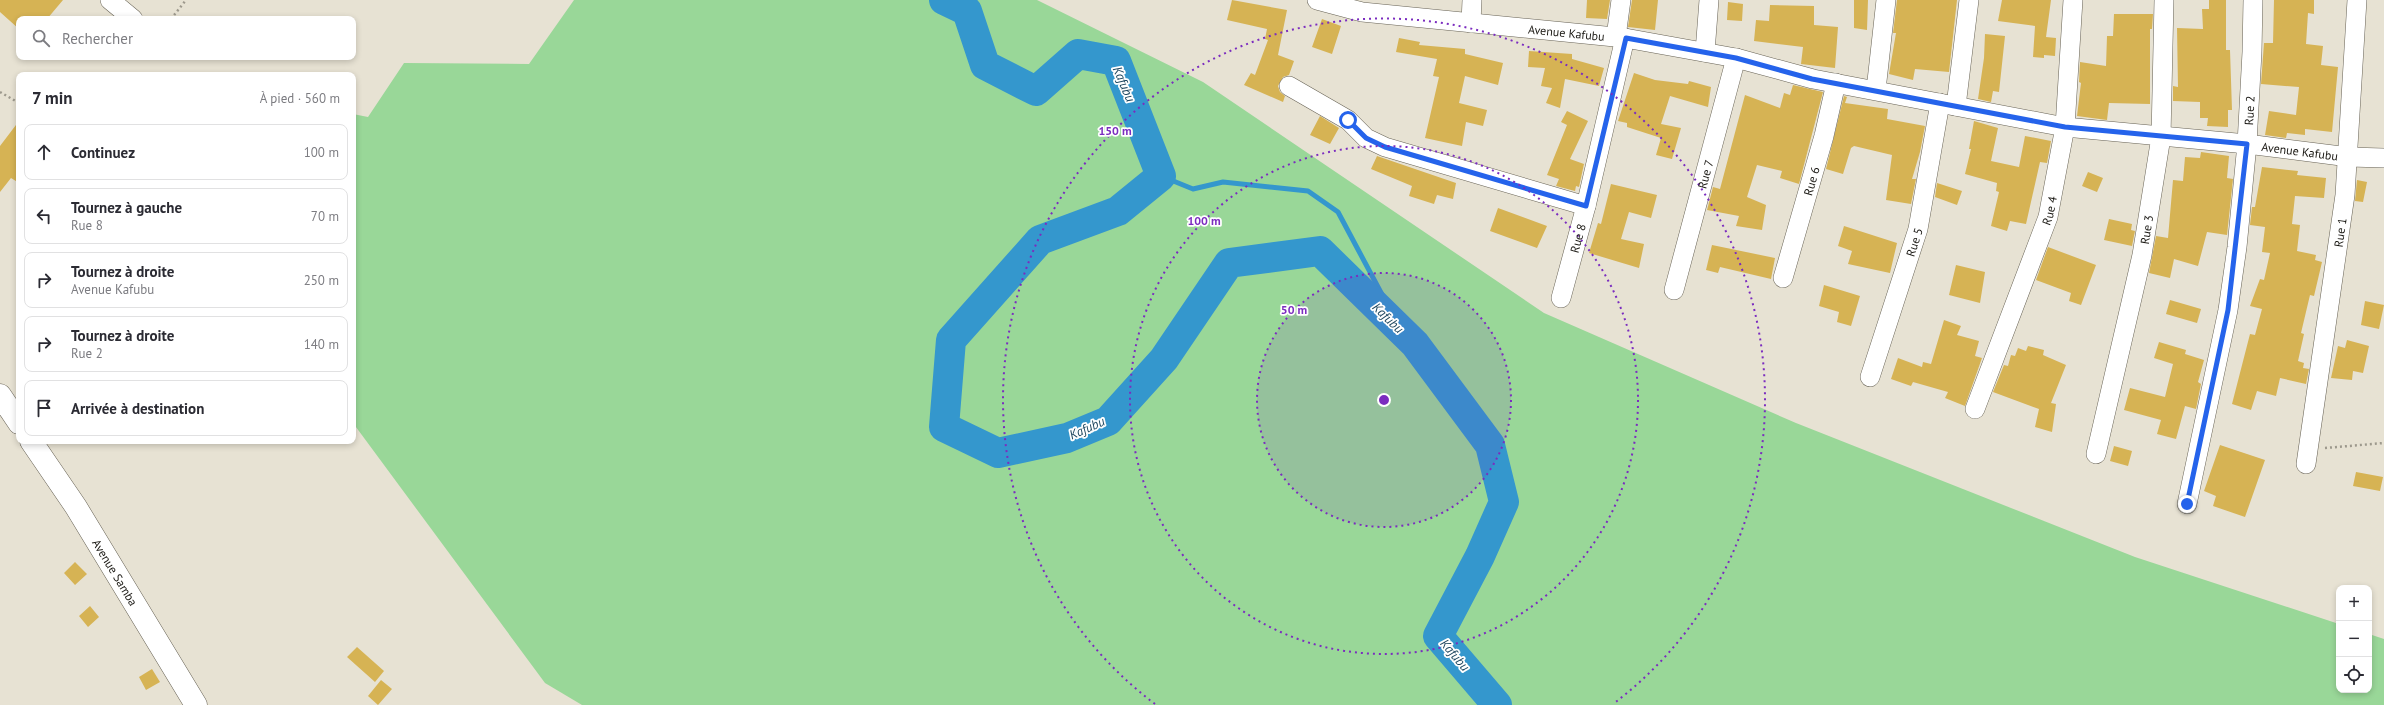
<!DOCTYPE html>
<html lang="fr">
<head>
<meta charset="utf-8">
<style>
  body { margin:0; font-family:"PT Sans",sans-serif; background:#f2f2f3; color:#2b2b33 }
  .controls { position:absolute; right:12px; bottom:12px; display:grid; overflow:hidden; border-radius:8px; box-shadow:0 2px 6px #0003 }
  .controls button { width:36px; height:36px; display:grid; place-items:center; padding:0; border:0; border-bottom:1px solid #e1e1e2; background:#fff; color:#2b2b33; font:20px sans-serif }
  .stop { position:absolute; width:12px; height:12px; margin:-9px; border:3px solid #2563eb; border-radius:50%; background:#fff }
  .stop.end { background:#2563eb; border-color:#fff; box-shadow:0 1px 4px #0008 }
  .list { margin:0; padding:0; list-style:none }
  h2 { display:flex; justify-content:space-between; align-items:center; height:52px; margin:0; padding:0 16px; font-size:17px }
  h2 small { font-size:13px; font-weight:400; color:#7c7c81 }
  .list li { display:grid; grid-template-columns:26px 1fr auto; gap:12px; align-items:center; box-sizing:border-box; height:56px; margin:0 8px 8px; padding:0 8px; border:1px solid #e1e1e2; border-radius:8px }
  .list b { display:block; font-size:15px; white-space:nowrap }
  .list p { margin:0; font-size:13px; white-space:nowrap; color:#7c7c81 }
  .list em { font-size:13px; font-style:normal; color:#7c7c81 }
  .icon { flex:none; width:22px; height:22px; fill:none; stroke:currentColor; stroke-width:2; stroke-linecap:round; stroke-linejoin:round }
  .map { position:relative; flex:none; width:2384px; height:705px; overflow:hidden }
  .search { position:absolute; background:#fff; box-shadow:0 2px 6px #0003; left:16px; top:16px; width:340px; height:44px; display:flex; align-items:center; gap:10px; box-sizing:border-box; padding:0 14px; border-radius:8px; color:#7c7c81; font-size:15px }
  .panel { position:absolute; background:#fff; box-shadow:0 2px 6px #0003; left:16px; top:72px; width:340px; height:372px; border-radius:8px }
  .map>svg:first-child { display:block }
  .green { fill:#99d798 }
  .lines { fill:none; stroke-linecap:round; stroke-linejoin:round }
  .stream { stroke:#3497cd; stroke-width:5 }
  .river { stroke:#3497cd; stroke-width:30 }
  .building { fill:#d6b354 }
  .street-casing { stroke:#676255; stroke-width:20 }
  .secondary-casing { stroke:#676255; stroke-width:23 }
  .path { stroke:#9d998d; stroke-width:2.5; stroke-dasharray:2 3; stroke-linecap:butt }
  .street { stroke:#fff; stroke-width:19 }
  .secondary { stroke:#fff; stroke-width:22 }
  .route { stroke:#2563eb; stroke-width:5 }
  .ring { fill:none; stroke:#7b2cbf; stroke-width:2; stroke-dasharray:2 4 }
  .labels { text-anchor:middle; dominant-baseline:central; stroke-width:3.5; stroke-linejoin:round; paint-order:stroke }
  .street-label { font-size:12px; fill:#1a1813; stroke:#fff }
  .water-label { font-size:13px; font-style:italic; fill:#204860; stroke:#fff }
  .centre { fill:#7b2cbf; stroke:#fff; stroke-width:2 }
  .ring-label { font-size:12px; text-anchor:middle; font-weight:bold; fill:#7b2cbf; stroke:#fff; stroke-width:3.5; stroke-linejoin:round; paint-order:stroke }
</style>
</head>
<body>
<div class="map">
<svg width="2384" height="705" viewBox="0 0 2384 705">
  <rect width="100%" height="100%" fill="#e7e2d3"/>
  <path class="green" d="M 574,0 L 1037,0 L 1203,82 L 1544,313 L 1796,423 L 2135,557 L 2339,624 L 2339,690 L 2369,690 L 2369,634 L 2384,639 L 2384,705 L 582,705 L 545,683 L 353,423 L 353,114 L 368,117 L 404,63 L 529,64 Z"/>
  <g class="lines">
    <path class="stream" d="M 1161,176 L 1193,189 L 1223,182 L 1308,191 L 1338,212 L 1402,332"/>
    <path class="river" d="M 944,0 L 967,11 L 985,65 L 1036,91 L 1078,54 L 1116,61 L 1161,176 L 1118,211 L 1040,240 L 951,340 L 944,427 L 998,453 L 1067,438 L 1108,421 L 1164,359 L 1229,263 L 1320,251 L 1415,344 L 1490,445 L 1504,502 L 1480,556 L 1438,636 L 1497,705"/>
  </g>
  <path class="building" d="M 0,0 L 63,0 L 47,19 L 19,19 L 19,29 L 0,12 Z
    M 1232,0 L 1287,10 L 1278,55 L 1294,61 L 1289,75 L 1283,77 L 1278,86 L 1280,92 L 1285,96 L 1283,102 L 1244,85 L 1251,73 L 1255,75 L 1268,40 L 1265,39 L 1267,29 L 1227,20 Z
    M 1587,0 L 1610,0 L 1607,19 L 1586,18 Z
    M 1632,0 L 1658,0 L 1655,30 L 1628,27 Z
    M 1854,0 L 1868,0 L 1867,30 L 1854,28 Z
    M 1897,0 L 1957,0 L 1949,72 L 1915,69 L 1913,80 L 1889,74 L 1896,33 L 1893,33 Z
    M 2002,0 L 2051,0 L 2046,37 L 2056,38 L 2055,56 L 2044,55 L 2044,58 L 2033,57 L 2035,26 L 1998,21 Z
    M 2209,0 L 2226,0 L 2226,50 L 2230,50 L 2232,110 L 2228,110 L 2228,127 L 2207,126 L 2208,118 L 2200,118 L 2200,102 L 2173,101 L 2173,86 L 2178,87 L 2177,28 L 2203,29 L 2202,9 L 2209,9 Z
    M 2274,0 L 2314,0 L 2314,14 L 2308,13 L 2306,44 L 2323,46 L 2321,65 L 2338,67 L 2332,132 L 2305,129 L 2305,135 L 2287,133 L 2286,138 L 2265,135 L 2269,111 L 2296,115 L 2299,87 L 2261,84 L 2264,43 L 2273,43 Z
    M 1728,2 L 1743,4 L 1742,21 L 1727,20 Z
    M 1770,5 L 1814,6 L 1814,25 L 1838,27 L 1835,68 L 1801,64 L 1803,47 L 1754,41 L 1756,20 L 1769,21 Z
    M 2114,14 L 2153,14 L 2152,29 L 2150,29 L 2150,104 L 2109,103 L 2107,120 L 2077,116 L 2081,83 L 2079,82 L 2080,62 L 2106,66 L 2107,36 L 2113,36 Z
    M 1322,19 L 1341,26 L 1332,54 L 1312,47 Z
    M 1985,34 L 2005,36 L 1999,92 L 1993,91 L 1991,102 L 1978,99 L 1984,58 Z
    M 1399,38 L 1420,42 L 1419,45 L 1465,49 L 1465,54 L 1503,63 L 1498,85 L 1465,76 L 1459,103 L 1487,110 L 1483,126 L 1466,122 L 1462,146 L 1425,138 L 1439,77 L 1433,76 L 1437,59 L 1396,52 Z
    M 1529,51 L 1572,54 L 1572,59 L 1604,68 L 1599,86 L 1565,79 L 1560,108 L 1546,103 L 1552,88 L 1541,86 L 1545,68 L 1528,67 Z
    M 1634,73 L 1655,80 L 1688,84 L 1689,81 L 1711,87 L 1708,107 L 1670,96 L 1661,124 L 1681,128 L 1672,159 L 1656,155 L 1661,138 L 1627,127 L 1627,123 L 1618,121 Z
    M 1793,85 L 1823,92 L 1799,184 L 1780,178 L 1782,171 L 1757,165 L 1747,197 L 1766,205 L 1762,230 L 1736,226 L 1739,216 L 1707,210 L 1713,187 L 1720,189 L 1745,95 L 1780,108 L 1784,93 L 1790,95 Z
    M 1844,96 L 1847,97 L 1845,103 L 1888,109 L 1887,119 L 1925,126 L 1920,152 L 1912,179 L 1916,179 L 1911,204 L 1886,200 L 1892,155 L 1854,146 L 1851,148 L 1843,174 L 1826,169 Z
    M 1567,111 L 1588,121 L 1570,159 L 1584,164 L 1579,187 L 1576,186 L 1575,191 L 1556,186 L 1559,179 L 1547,175 L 1567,125 L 1561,122 Z
    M 1320,116 L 1339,128 L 1330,144 L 1310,135 Z
    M 19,121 L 19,183 L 11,178 L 0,192 L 0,146 Z
    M 1974,121 L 1998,128 L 1991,161 L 2019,167 L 2025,136 L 2051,141 L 2047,163 L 2040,162 L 2026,224 L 2010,221 L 2007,231 L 1991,226 L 1999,192 L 1996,191 L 1997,183 L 1965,174 L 1971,149 L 1969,149 Z
    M 2201,152 L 2229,156 L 2227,178 L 2233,179 L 2227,235 L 2207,232 L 2198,266 L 2174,259 L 2170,278 L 2149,273 L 2156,236 L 2168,238 L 2173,180 L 2183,181 L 2185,157 L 2200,158 Z
    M 1377,156 L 1456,183 L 1453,199 L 1437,195 L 1434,204 L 1409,196 L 1412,186 L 1371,169 Z
    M 2262,167 L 2298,171 L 2297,175 L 2326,178 L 2324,198 L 2295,196 L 2292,224 L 2300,225 L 2297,251 L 2316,255 L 2315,260 L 2322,262 L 2314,296 L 2310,295 L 2301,333 L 2304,334 L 2298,361 L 2304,363 L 2303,368 L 2309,369 L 2306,384 L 2280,378 L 2276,396 L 2257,391 L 2251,410 L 2232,404 L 2250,334 L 2255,335 L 2262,309 L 2250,306 L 2260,279 L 2264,280 L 2270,253 L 2262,252 L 2265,227 L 2250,225 L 2252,207 L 2255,207 Z
    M 2088,172 L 2103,178 L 2097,192 L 2082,186 Z
    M 2357,180 L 2367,182 L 2363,202 L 2355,201 Z
    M 1937,183 L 1962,191 L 1957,205 L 1935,197 Z
    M 1611,184 L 1657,195 L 1651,218 L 1629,212 L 1621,239 L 1644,244 L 1639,268 L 1589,253 L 1598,223 L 1601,224 Z
    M 1498,208 L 1547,226 L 1537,248 L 1490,231 Z
    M 2109,219 L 2132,224 L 2131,230 L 2135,231 L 2132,246 L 2104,240 Z
    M 1844,226 L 1897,243 L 1890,273 L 1848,264 L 1852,251 L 1838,246 Z
    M 1712,245 L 1775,258 L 1771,279 L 1720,267 L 1718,273 L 1706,270 Z
    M 2048,247 L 2096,265 L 2081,305 L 2069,301 L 2071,293 L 2036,280 Z
    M 1956,265 L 1985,272 L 1980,303 L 1949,295 Z
    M 1824,285 L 1860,296 L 1851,326 L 1837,322 L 1839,312 L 1819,306 Z
    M 2170,300 L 2201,309 L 2197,323 L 2166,314 Z
    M 2365,301 L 2384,305 L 2379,329 L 2361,325 Z
    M 1944,320 L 1961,326 L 1957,335 L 1979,341 L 1975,356 L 1982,358 L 1965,406 L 1945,398 L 1948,392 L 1913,382 L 1911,386 L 1891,379 L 1898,358 L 1922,367 L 1923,362 L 1931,364 Z
    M 2347,340 L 2369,346 L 2363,373 L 2353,371 L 2352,380 L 2331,378 L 2338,346 L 2345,348 Z
    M 2159,342 L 2186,350 L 2185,354 L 2204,360 L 2198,382 L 2201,384 L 2196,409 L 2185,406 L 2176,439 L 2157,434 L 2161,420 L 2124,410 L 2130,388 L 2165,397 L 2173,364 L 2154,358 Z
    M 2028,346 L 2044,350 L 2043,355 L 2066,365 L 2051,403 L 2056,404 L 2052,432 L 2035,427 L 2039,409 L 1993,392 L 2004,365 L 2008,366 L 2011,355 L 2015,356 L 2018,348 L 2026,351 Z
    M 2220,445 L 2265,460 L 2245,517 L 2213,506 L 2216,496 L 2204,491 Z
    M 2114,446 L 2132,451 L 2128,466 L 2110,461 Z
    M 2356,472 L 2383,477 L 2380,491 L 2353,486 Z
    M 75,562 L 87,574 L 75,585 L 64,573 Z
    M 90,606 L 99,617 L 88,627 L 79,616 Z
    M 357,647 L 384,671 L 375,682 L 347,657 Z
    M 152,669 L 160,682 L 146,690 L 139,677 Z
    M 381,680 L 392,689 L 378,705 L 368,696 Z"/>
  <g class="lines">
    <g class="street-casing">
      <g id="street">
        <path d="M 110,0 L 133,19"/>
        <path id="s1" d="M 1317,0 L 1362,12 L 1625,38 L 1736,58 L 1813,79 L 2065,127 L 2247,144 L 2349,157 L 2384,158"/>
        <path d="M 1471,23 L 1472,0"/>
        <path d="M 1616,37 L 1621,0"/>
        <path d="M 1705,52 L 1709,0"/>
        <path d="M 1289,86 L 1348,120 L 1366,138 L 1385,147 L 1586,206"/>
        <path d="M 1876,90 L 1886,0"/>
        <path d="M 1956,106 L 1969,0"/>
        <path id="s2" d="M 1783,278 L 1824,136 L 1836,83"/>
        <path id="s3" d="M 1674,290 L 1736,58"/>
        <path id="s4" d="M 1561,298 L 1586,206 L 1625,38"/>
        <path id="s5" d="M 1870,377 L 1918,229 L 1940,103"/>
        <path id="s6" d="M 1975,409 L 2048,217 L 2065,127 L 2073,0"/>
        <path id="s7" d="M 2096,454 L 2142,255 L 2161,137 L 2164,0"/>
        <path id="s8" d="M 2306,464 L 2345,195 L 2357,0"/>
        <path id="s9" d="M 2187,504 L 2228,310 L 2237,247 L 2247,144 L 2252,52 L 2253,0"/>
      </g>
    </g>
    <g class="secondary-casing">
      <g id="secondary">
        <path d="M 0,395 L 19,423"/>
        <path id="s10" d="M 31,441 L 76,507 L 196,705"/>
      </g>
    </g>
    <path class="path" d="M 171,19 L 186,0
      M 0,92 L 19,103
      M 2325,448 L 2384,443"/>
    <use href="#street" class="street"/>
    <use href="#secondary" class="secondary"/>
  </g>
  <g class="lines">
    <path class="route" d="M 1348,120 L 1366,138 L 1385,147 L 1586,206 L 1626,38 L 1736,58 L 1812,79 L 2065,127 L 2247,144 L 2228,310 L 2187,504"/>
  </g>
  <circle cx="1384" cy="400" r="127" fill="#7b2cbf" fill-opacity=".12"/>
  <g class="ring">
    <circle cx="1384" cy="400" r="127"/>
    <circle cx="1384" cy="400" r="254"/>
    <path d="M1155 704A381 381 0 1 1 1613 704"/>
  </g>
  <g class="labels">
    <g class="street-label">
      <text stroke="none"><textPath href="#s1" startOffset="252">Avenue Kafubu</textPath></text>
      <text stroke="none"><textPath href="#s9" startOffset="399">Rue 2</textPath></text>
      <text stroke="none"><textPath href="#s1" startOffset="996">Avenue Kafubu</textPath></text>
      <text stroke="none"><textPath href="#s3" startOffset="120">Rue 7</textPath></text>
      <text stroke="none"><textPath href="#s2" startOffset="101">Rue 6</textPath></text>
      <text stroke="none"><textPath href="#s6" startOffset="212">Rue 4</textPath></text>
      <text stroke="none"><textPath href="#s7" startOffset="230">Rue 3</textPath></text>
      <text stroke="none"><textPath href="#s8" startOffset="234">Rue 1</textPath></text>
      <text stroke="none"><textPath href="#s4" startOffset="62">Rue 8</textPath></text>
      <text stroke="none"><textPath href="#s5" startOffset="142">Rue 5</textPath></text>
      <text stroke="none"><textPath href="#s10" startOffset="156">Avenue Samba</textPath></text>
    </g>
    <g class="water-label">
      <text transform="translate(1124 84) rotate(67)">Kafubu</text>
      <text transform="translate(1388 318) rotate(44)">Kafubu</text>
      <text transform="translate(1087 428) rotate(-24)">Kafubu</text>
      <text transform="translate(1455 655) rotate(50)">Kafubu</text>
    </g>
  </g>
  <circle cx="1384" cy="400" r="6" class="centre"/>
  <g class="ring-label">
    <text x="1115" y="135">150 m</text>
    <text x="1204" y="225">100 m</text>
    <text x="1294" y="314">50 m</text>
  </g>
</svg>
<div class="controls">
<button>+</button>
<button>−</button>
<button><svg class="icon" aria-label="locate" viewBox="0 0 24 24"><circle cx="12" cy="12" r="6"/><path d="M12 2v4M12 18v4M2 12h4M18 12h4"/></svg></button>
</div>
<div class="stop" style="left:1348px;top:120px"></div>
<div class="stop end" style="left:2187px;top:504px"></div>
<div class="search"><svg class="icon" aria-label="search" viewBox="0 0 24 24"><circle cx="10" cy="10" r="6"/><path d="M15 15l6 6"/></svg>Rechercher</div>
<section class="panel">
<h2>7 min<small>À pied · 560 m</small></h2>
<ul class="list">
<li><svg class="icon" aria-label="ahead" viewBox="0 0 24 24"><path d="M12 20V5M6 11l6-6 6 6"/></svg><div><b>Continuez</b></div><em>100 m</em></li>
<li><svg class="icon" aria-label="left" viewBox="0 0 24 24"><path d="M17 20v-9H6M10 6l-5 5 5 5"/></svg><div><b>Tournez à gauche</b><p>Rue 8</p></div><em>70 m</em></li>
<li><svg class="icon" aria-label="right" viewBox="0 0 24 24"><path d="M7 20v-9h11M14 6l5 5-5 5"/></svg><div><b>Tournez à droite</b><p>Avenue Kafubu</p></div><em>250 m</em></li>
<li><svg class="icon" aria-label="right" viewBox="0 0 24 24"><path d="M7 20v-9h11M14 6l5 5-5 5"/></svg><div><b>Tournez à droite</b><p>Rue 2</p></div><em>140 m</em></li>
<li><svg class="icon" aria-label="arrive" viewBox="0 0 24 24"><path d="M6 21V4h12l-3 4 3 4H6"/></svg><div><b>Arrivée à destination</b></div></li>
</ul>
</section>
</div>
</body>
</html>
